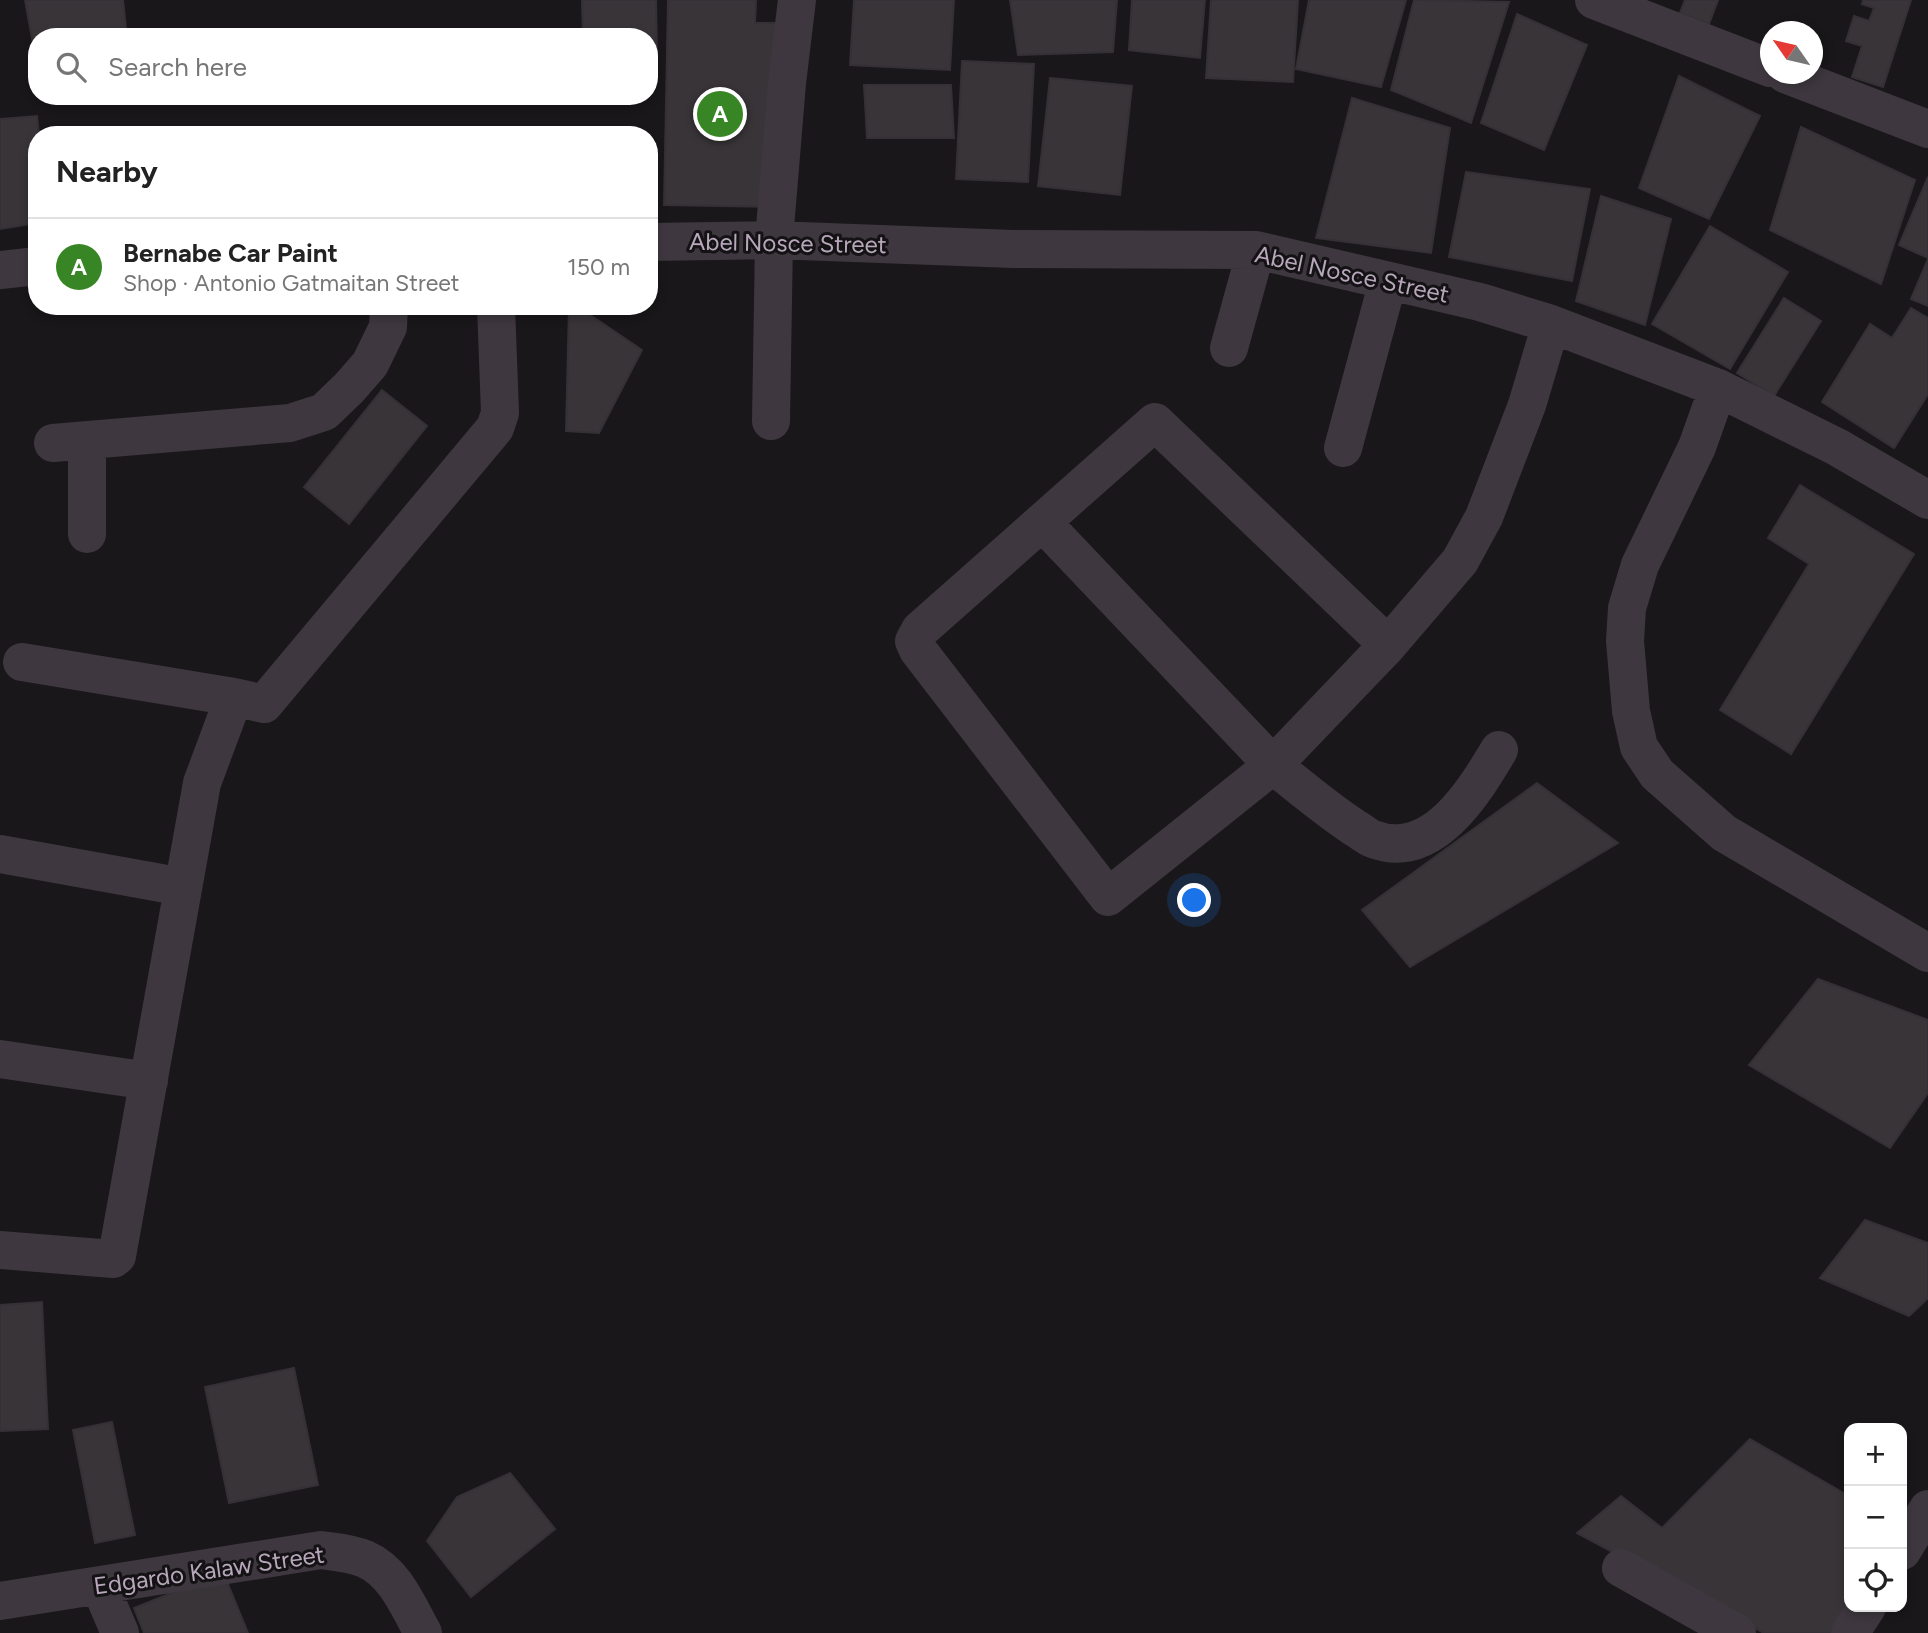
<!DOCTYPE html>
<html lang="en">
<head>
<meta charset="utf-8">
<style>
  body { margin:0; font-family:Figtree,sans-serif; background:#f6f6f6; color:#222 }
  .controls { position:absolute; right:21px; bottom:21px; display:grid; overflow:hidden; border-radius:14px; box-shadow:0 4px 10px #0003 }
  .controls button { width:63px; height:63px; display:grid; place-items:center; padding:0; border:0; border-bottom:2px solid #e0e0e0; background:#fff; color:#222; font:35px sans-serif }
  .compass { position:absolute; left:1760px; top:21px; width:63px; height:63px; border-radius:50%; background:#fff; box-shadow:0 4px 10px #0003; rotate:304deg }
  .you { position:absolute; left:1195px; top:901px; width:24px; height:24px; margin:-18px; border:5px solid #fff; border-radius:50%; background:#1a73e8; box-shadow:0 0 0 10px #1a73e833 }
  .badge { display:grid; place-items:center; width:46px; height:46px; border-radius:50%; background:#388525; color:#fff; font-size:23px; font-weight:700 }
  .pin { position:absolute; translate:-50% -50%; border:4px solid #fff; box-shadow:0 2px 7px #0006 }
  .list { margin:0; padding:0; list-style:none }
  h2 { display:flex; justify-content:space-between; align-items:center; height:91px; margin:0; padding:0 28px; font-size:30px }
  h2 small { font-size:23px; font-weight:400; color:#767676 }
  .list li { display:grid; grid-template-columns:46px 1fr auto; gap:21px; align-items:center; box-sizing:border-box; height:98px; padding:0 28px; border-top:2px solid #e0e0e0 }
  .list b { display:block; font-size:26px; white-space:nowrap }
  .list p { margin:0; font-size:23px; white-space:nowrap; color:#767676 }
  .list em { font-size:23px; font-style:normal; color:#767676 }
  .icon { flex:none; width:38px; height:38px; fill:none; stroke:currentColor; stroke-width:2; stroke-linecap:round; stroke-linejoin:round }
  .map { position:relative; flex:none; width:1928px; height:1633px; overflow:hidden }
  .search { position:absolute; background:#fff; box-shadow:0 4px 10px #0003; left:28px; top:28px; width:630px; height:77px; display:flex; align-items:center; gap:18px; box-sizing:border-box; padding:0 24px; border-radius:28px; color:#767676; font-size:26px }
  .panel { position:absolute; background:#fff; box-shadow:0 4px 10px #0003; left:28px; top:126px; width:630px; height:189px; border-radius:28px }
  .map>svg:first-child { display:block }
  .building { fill:#383438; stroke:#353035; stroke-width:2 }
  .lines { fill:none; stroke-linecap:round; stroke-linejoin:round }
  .minor { stroke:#3e373f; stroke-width:38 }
  .labels { text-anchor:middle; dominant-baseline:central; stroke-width:6; stroke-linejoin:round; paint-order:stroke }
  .street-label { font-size:24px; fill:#b7a7ba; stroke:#141214 }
</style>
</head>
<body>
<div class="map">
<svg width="1928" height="1633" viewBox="0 0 1928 1633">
  <rect width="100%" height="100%" fill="#191719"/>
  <path class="building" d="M 25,0 L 123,0 L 127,37 L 37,37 L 37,66 Z
    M 582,0 L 656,0 L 657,56 L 649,57 L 649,37 L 583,37 Z
    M 668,0 L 756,0 L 755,23 L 777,23 L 773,207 L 664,205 Z
    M 854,0 L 954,0 L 950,70 L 850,65 Z
    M 1010,0 L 1117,0 L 1113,52 L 1018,55 Z
    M 1132,0 L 1205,0 L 1200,58 L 1129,50 Z
    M 1211,0 L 1298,0 L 1293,82 L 1206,78 Z
    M 1309,0 L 1406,0 L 1381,87 L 1296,69 Z
    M 1414,0 L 1509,2 L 1471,123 L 1391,90 Z
    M 1685,0 L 1718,0 L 1709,24 L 1680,13 Z
    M 1863,0 L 1911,0 L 1883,87 L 1852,77 L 1862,46 L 1846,41 L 1854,16 L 1869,21 L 1874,8 L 1862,4 Z
    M 1517,14 L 1587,45 L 1544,150 L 1481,123 Z
    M 962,61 L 1034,64 L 1028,182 L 956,179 Z
    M 1679,76 L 1760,116 L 1709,219 L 1639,188 Z
    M 1050,78 L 1132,86 L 1120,195 L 1038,186 Z
    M 864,85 L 951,85 L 954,138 L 867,138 Z
    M 1352,98 L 1450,128 L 1431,253 L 1316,238 Z
    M 37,116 L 39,135 L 37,135 L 37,223 L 0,229 L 0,119 Z
    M 1801,127 L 1915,180 L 1881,284 L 1770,230 Z
    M 1466,172 L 1590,189 L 1572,281 L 1449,257 Z
    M 1928,177 L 1928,258 L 1899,245 Z
    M 1601,196 L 1671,219 L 1645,325 L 1576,301 Z
    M 1710,226 L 1788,272 L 1730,369 L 1652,324 Z
    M 1928,259 L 1928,306 L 1911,299 Z
    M 1784,298 L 1821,321 L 1774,396 L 1737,373 Z
    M 569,306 L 577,306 L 642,350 L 599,433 L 566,431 Z
    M 1911,308 L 1928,318 L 1928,394 L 1894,448 L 1822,402 L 1870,324 L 1892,338 Z
    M 382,390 L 427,426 L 349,524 L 304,487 Z
    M 1800,485 L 1914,554 L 1791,754 L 1720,710 L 1809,564 L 1768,538 Z
    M 1537,783 L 1618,843 L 1410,967 L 1362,910 Z
    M 1818,979 L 1928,1020 L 1928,1093 L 1890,1148 L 1749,1065 Z
    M 1865,1220 L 1928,1243 L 1928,1298 L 1909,1316 L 1820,1278 Z
    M 42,1302 L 48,1429 L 0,1431 L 0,1305 Z
    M 294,1368 L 318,1485 L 229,1503 L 205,1387 Z
    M 112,1422 L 135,1535 L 95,1543 L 73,1430 Z
    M 1750,1439 L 1849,1496 L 1849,1607 L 1836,1633 L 1764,1633 L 1577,1533 L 1621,1496 L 1662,1528 Z
    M 510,1473 L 555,1529 L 471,1597 L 427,1541 L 457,1497 Z
    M 223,1572 L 248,1633 L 144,1633 L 134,1608 Z"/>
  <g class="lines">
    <path class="minor" d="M 1594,0 L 1770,68
      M 1785,74 L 1928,129
      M 649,242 L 774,240 L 1013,249 L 1256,250 L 1480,302 L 1551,324 L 1718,388 L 1837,447 L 1928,500
      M 0,270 L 37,266
      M 1229,348 L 1256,250
      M 1718,388 L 1697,447 L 1640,565 L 1627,608 L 1625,641 L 1631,711 L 1639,747 L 1657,774 L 1724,833 L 1928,953
      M 771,421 L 774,240 L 787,83 L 797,0
      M 53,443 L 290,423 L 324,412 L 349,388 L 370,364 L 388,327 L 389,306
      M 1343,448 L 1388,281
      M 1042,522 L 1273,765 C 1300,787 1326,809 1355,828 C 1361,831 1367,837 1373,839 C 1432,862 1474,792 1499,750
      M 87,534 L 87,441
      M 1388,645 L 1155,422 L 920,630 L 914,641 L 918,650 L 1108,897 L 1273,765 L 1388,645 L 1460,561 L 1484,517 L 1527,405 L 1551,324
      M 22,662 L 234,697 L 264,704 L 495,428 L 500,413 L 496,306
      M 0,854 L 183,887
      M 0,1059 L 149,1081
      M 0,1250 L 113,1259 L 117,1256 L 202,783 L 234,697
      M 1902,1551 L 1928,1509
      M 1621,1568 L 1737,1633
      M 100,1586 L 120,1633
      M 0,1601 L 321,1550 C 335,1552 351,1553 365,1559 C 395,1572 408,1606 423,1633
      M 1850,1633 L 1867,1607"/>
  </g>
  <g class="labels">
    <g class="street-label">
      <text transform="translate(788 243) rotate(1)">Abel Nosce Street</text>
      <text transform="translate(1352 274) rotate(12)">Abel Nosce Street</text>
      <text transform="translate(209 1570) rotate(-8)">Edgardo Kalaw Street</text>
    </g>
  </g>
</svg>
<div class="controls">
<button>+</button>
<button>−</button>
<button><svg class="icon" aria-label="locate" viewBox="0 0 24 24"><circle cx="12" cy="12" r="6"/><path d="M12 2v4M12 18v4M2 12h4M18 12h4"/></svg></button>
</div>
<svg class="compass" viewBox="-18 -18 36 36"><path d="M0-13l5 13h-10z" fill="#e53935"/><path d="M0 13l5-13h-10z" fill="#767676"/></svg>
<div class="you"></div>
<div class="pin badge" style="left:720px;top:114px">A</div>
<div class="search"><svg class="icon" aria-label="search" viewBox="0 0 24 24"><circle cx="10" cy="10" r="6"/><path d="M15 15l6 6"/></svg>Search here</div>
<section class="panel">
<h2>Nearby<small></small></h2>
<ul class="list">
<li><span class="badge">A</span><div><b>Bernabe Car Paint</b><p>Shop · Antonio Gatmaitan Street</p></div><em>150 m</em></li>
</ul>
</section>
</div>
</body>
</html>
